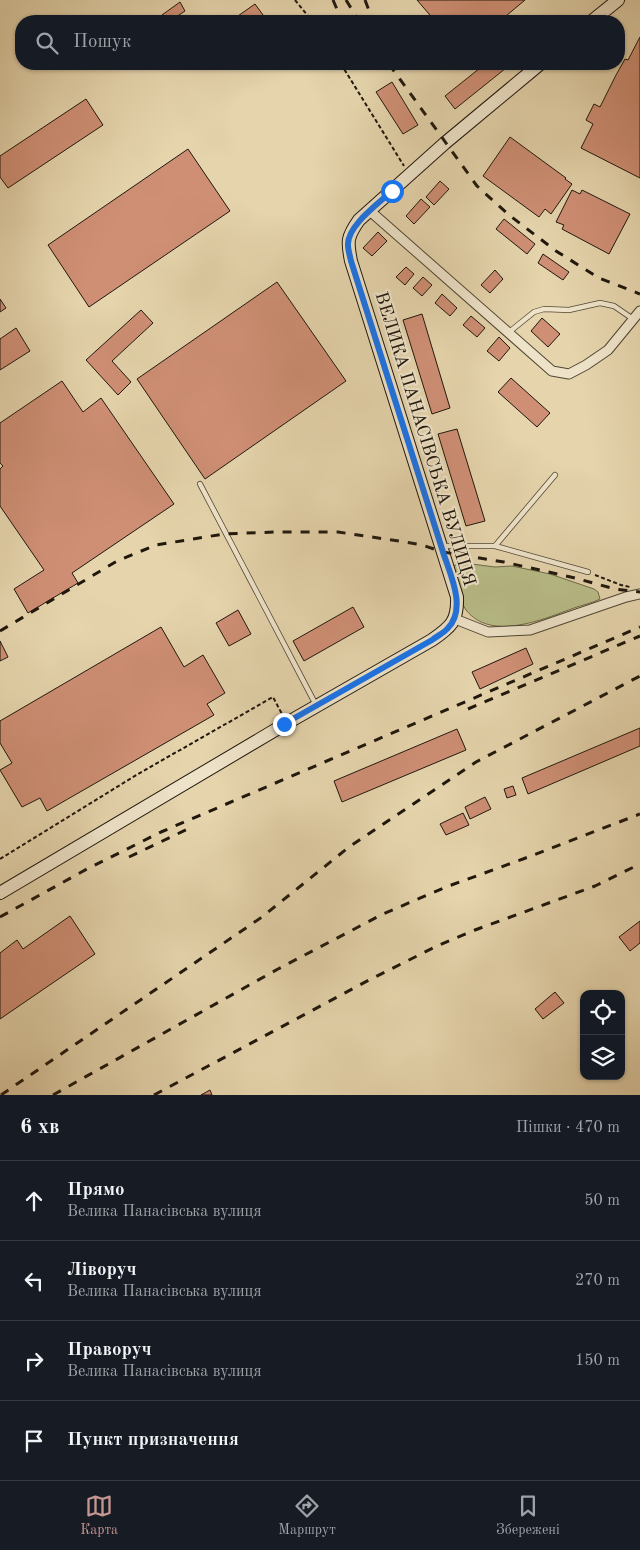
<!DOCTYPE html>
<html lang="uk">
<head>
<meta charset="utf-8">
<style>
  body { margin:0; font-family:"Old Standard TT",serif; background:#242831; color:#f1f3f6 }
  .controls { position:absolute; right:15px; bottom:15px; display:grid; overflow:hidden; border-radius:10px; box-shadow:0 1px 4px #0004 }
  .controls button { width:45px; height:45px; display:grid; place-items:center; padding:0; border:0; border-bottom:1px solid #363941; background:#171b24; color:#f1f3f6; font:25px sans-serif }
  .stop { position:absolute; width:15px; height:15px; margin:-11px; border:4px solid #1a73e8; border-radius:50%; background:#fff }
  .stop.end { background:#1a73e8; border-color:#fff; box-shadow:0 1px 5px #0008 }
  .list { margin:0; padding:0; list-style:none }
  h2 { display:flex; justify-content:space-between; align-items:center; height:65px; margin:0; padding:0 20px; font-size:21px }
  h2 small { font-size:16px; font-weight:400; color:#9ea1a6 }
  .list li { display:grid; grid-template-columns:32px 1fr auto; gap:15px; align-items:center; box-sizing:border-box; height:80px; padding:0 20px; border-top:1px solid #363941 }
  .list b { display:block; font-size:19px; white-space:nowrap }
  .list p { margin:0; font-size:16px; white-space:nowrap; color:#9ea1a6 }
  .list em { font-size:16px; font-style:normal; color:#9ea1a6 }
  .icon { flex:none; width:28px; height:28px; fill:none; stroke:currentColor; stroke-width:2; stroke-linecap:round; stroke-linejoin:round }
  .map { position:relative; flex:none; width:640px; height:1095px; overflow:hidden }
  .search { position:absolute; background:#171b24; box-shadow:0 1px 4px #0004; left:15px; right:15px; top:15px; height:55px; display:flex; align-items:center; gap:12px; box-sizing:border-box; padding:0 18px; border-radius:20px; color:#9ea1a6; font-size:19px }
  .sheet { height:385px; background:#171b24 }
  nav { display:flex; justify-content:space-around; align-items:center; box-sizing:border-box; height:70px; border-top:1px solid #363941; background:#171b24; font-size:14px; color:#9ea1a6 }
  nav a { display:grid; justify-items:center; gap:2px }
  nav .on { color:#c59692 }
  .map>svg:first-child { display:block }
  .green { fill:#b8bc87; stroke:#6c6a4a }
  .building { fill:#cf8f75; stroke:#1f170c }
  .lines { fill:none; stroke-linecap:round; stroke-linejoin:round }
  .lane-casing { stroke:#504634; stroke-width:6 }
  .street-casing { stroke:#504634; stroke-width:11 }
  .secondary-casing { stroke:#1f170c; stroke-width:14 }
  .path { stroke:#1f170c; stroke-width:2; stroke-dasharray:4 2.5; stroke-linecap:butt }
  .lane { stroke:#eee3c9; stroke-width:4.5 }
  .street { stroke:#eee3c9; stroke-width:9 }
  .secondary { stroke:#eee3c9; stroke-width:12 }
  .rail { stroke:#1f170c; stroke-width:3; stroke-dasharray:9 9; stroke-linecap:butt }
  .route { stroke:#1a73e8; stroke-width:6 }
  .labels { text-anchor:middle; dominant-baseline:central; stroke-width:4.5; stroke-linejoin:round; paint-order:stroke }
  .street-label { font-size:18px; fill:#1f170c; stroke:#eee3c9 }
</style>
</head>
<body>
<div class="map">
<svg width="640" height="1095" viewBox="0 0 640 1095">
  <rect width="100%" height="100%" fill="#e5d4ac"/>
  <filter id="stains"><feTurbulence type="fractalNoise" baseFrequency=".004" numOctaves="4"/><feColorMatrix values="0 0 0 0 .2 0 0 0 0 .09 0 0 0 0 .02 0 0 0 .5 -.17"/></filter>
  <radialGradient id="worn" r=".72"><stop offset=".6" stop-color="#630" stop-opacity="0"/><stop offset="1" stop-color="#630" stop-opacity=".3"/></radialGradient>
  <path class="green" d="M 464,563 L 495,567 L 512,566 L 550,574 L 594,589 L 598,592 L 600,599 C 592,603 583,605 574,608 C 544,619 491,642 466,610 C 460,602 455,577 452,566 Z"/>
  <path class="building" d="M 417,0 L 525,0 L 500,21 L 435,21 Z
    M 180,2 L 185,11 L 170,21 L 167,21 L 162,15 Z
    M 255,4 L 266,19 L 262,21 L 237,21 L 235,18 Z
    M 640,37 L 640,178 L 581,148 L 593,124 L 586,120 L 594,104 L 600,107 L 616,75 L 625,59 L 628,60 Z
    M 485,64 L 511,64 L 455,109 L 445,96 Z
    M 392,82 L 418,125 L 403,134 L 376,92 Z
    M 86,99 L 103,125 L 8,188 L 0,177 L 0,156 Z
    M 510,137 L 566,178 L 565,179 L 572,184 L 551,214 L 545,209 L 539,217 L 483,176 Z
    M 188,149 L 230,211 L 89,307 L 48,245 Z
    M 440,181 L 449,189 L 434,205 L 426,197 Z
    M 572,190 L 580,194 L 582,190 L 630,214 L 609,254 L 562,229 L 564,225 L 556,222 Z
    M 421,199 L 430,207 L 414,224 L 406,216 Z
    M 504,219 L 535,244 L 527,254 L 496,229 Z
    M 378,232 L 387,241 L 372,256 L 363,248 Z
    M 543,254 L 569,272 L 563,280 L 538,263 Z
    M 406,267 L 414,274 L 405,285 L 396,277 Z
    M 495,270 L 503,279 L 490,293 L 481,285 Z
    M 423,277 L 432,285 L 422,296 L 413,288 Z
    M 277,282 L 346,381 L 205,479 L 137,379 Z
    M 442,294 L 457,308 L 450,316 L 435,303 Z
    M 0,299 L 6,308 L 0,312 Z
    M 141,310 L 153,323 L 112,361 L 131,382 L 118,395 L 86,360 Z
    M 422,314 L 450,408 L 432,414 L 403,320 Z
    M 471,316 L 485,328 L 477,337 L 463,325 Z
    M 542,318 L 560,334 L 548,347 L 531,331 Z
    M 16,328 L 30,351 L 0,370 L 0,339 Z
    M 499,337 L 510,348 L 499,361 L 487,351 Z
    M 511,378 L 550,413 L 537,427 L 498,392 Z
    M 62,381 L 83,412 L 101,398 L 174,504 L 72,573 L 78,583 L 28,613 L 14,589 L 44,570 L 0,506 L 0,469 L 3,466 L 0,463 L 0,423 Z
    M 457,429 L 485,521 L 466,526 L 438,434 Z
    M 353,607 L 364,627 L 304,661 L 293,641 Z
    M 238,610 L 251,634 L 229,646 L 216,623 Z
    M 161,627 L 184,667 L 203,655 L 225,693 L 207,704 L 214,715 L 47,811 L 40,798 L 22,807 L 0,770 L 12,763 L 0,743 L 0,721 Z
    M 0,641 L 8,657 L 0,661 Z
    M 526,648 L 533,664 L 480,689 L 472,672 Z
    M 640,728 L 640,746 L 528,794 L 522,778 Z
    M 457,729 L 466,750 L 342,802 L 334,781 Z
    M 513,786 L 516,795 L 507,798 L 504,789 Z
    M 485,797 L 491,809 L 470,819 L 465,807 Z
    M 463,813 L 469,825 L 446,835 L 440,824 Z
    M 70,916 L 95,954 L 0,1019 L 0,953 L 17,940 L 23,949 Z
    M 640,921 L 640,943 L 630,951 L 619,937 Z
    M 555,992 L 564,1003 L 543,1019 L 535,1009 Z
    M 210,1090 L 212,1095 L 201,1095 Z"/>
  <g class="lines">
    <g class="lane-casing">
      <path id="lane" d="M 508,333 L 534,312 L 544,309 L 569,310 L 600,303 L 614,306 L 633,319
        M 200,484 L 316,705
        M 443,546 L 495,546 L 555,475
        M 495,546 L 588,572"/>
    </g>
    <g class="street-casing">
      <path id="street" d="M 370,211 L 552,371 L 569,374 L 586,365 L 608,350 L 640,311
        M 455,619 L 488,632 L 530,630 L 626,597 L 640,594"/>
    </g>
    <g class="secondary-casing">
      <path id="secondary" d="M 592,21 L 618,0
        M 0,893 L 287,723 L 432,640 C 451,627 458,621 457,597 L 351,261 C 347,241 347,237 359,220 L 445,143 L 540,64"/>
    </g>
    <path class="path" d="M 295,0 L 312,21
      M 341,64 L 404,166
      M 595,575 L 621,585 L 630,587
      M 0,859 L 138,774 L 273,697 L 282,714"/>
    <use href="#lane" class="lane"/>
    <use href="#street" class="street"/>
    <use href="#secondary" class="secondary"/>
    <path class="rail" d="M 333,0 L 339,14 L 345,21
      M 346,0 L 359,21
      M 365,0 L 373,21
      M 389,64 L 477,186 L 509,215 L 556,251 L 599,278 L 640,294
      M 0,631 L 117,561 L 156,545 L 224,534 L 274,532 L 338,532 L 405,542 L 422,545 L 443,552 L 504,562 L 575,578 L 615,589 L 640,592
      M 468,709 L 640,636
      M 129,857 L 194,826
      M 0,917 L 87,869 L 161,832 L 640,627
      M 1,1095 L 262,917 L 349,847 L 476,762 L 640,676
      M 53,1095 L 278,969 L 383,914 L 446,887 L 523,859 L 640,814
      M 154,1095 L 371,979 L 439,945 L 475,930 L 595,886 L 640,864"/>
  </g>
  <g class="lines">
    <path class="route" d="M 284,724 L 432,640 C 437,636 444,633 448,628 C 467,608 450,574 443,552 L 351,261 C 350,256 348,250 348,245 C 347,226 378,204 392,191"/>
  </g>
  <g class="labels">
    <g class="street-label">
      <text transform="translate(425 439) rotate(73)">ВЕЛИКА ПАНАСІВСЬКА ВУЛИЦЯ</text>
    </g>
  </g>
  <rect width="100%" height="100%" filter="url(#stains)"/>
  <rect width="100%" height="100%" fill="url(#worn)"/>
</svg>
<div class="controls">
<button><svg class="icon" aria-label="locate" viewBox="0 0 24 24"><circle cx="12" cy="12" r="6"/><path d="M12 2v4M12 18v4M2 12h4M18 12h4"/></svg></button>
<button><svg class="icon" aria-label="layers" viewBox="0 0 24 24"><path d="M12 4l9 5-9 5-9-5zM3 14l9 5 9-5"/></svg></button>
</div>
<div class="stop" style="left:392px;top:191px"></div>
<div class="stop end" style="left:284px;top:724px"></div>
<div class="search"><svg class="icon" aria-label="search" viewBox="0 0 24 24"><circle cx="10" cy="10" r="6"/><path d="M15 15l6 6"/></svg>Пошук</div>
</div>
<section class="sheet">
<h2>6 хв<small>Пішки · 470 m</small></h2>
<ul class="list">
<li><svg class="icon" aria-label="ahead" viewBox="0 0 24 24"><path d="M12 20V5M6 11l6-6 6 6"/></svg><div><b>Прямо</b><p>Велика Панасівська вулиця</p></div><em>50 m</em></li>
<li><svg class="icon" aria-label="left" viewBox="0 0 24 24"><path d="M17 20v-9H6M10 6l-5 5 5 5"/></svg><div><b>Ліворуч</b><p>Велика Панасівська вулиця</p></div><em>270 m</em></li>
<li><svg class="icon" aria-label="right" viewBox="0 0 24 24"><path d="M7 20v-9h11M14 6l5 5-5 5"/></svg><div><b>Праворуч</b><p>Велика Панасівська вулиця</p></div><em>150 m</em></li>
<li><svg class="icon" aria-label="arrive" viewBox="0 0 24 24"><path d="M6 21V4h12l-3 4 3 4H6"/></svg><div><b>Пункт призначення</b></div></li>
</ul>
</section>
<nav>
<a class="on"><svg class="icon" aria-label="map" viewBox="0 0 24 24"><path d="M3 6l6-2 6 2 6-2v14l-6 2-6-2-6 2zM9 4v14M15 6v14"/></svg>Карта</a>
<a><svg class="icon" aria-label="directions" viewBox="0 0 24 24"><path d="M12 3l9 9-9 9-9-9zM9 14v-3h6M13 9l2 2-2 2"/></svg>Маршрут</a>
<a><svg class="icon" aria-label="saved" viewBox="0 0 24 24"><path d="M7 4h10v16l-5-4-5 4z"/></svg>Збережені</a>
</nav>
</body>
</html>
